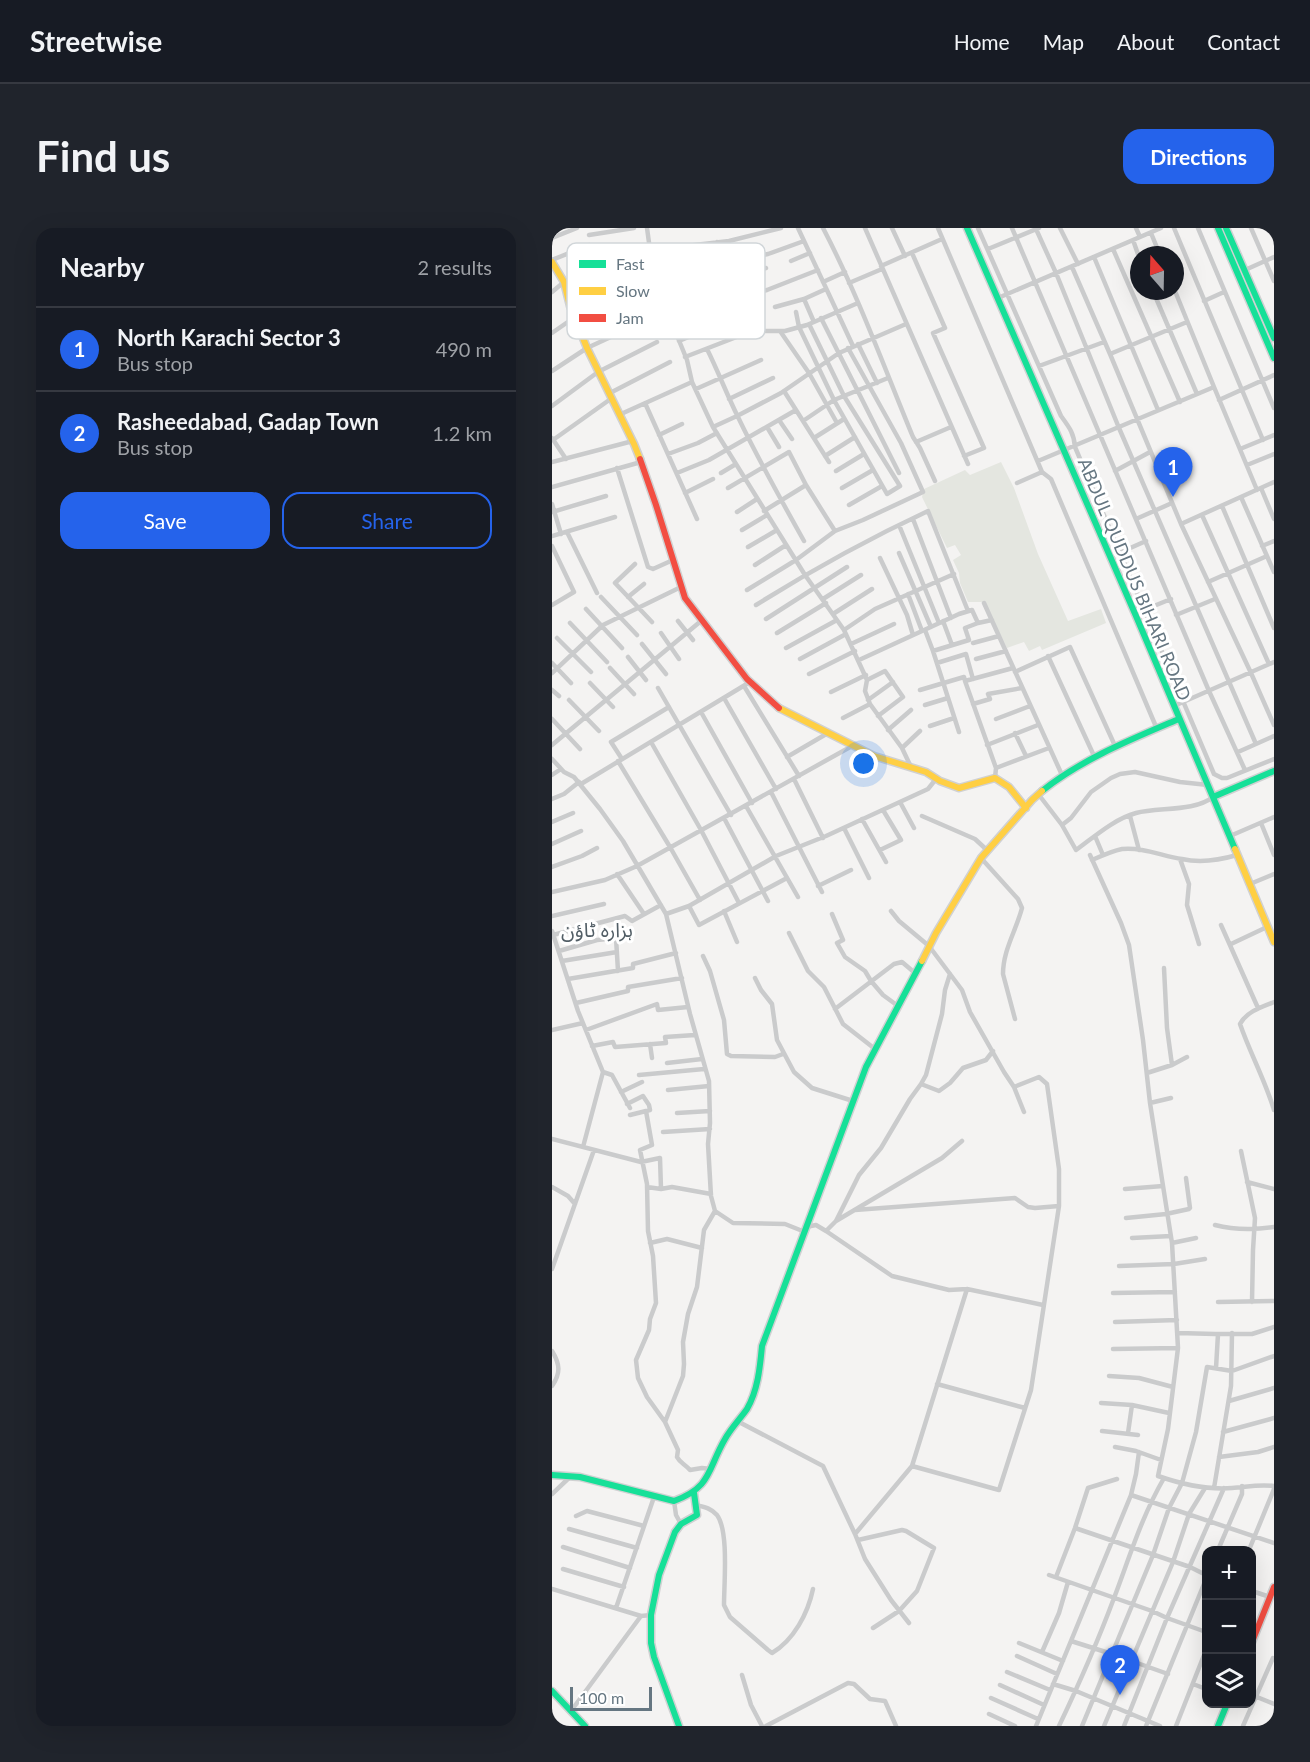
<!DOCTYPE html>
<html lang="en">
<head>
<meta charset="utf-8">
<style>
  body { margin:0; font-family:Lato,"Noto Sans Arabic",sans-serif; background:#20242c; color:#f1f3f6 }
  .controls { position:absolute; right:18px; bottom:18px; display:grid; overflow:hidden; border-radius:12px; box-shadow:0 6px 24px #0002 }
  .controls button { width:54px; height:54px; display:grid; place-items:center; padding:0; border:0; border-bottom:2px solid #363941; background:#171b24; color:#f1f3f6; font:30px sans-serif }
  .compass { position:absolute; left:578px; top:18px; width:54px; height:54px; border-radius:50%; background:#171b24; box-shadow:0 6px 24px #0002; rotate:340deg }
  .scale { position:absolute; left:18px; bottom:15px; width:82px; box-sizing:border-box; padding-left:6px; border:3px solid #657681; border-top:0; font-size:16px; line-height:21px; white-space:nowrap; color:#657681; -webkit-text-stroke:4px #fff; paint-order:stroke }
  .you { position:absolute; left:312px; top:536px; width:21px; height:21px; margin:-15px; border:4px solid #fff; border-radius:50%; background:#1a73e8; box-shadow:0 0 0 9px #1a73e833 }
  .badge { display:grid; place-items:center; width:39px; height:39px; border-radius:50%; background:#2563eb; color:#fff; font-size:20px; font-weight:700 }
  .pin { position:absolute; translate:-50% -50px; filter:drop-shadow(0 2px 3px #0008) }
  .pin::after { content:''; position:absolute; top:32px; width:21px; height:18px; background:inherit; clip-path:polygon(0 0,100% 0,50% 100%) }
  .list { margin:0; padding:0; list-style:none }
  h2 { display:flex; justify-content:space-between; align-items:center; height:78px; margin:0; padding:0 24px; font-size:26px }
  h2 small { font-size:20px; font-weight:400; color:#9ea1a6 }
  .list li { display:grid; grid-template-columns:39px 1fr auto; gap:18px; align-items:center; box-sizing:border-box; height:84px; padding:0 24px; border-top:2px solid #363941 }
  .list b { display:block; font-size:22px; white-space:nowrap }
  .list p { margin:0; font-size:20px; white-space:nowrap; color:#9ea1a6 }
  .list em { font-size:20px; font-style:normal; color:#9ea1a6 }
  .actions { display:flex; gap:12px; padding:18px 24px }
  .actions a { flex:1; padding:14px 0; border:2px solid #2563eb; border-radius:18px; text-align:center; font-size:21px; color:#2563eb }
  .actions .main { background:#2563eb; color:#fff }
  .icon { flex:none; width:33px; height:33px; fill:none; stroke:currentColor; stroke-width:2; stroke-linecap:round; stroke-linejoin:round }
  .map { position:relative; flex:none; width:722px; height:1498px; overflow:hidden; border-radius:18px }
  header { display:flex; align-items:center; gap:36px; box-sizing:border-box; height:84px; padding:0 30px; background:#171b24; border-bottom:2px solid #363941 }
  header strong { font-size:28px }
  nav { display:flex; gap:33px; margin-inline-start:auto; font-size:21px }
  .intro { display:flex; align-items:center; justify-content:space-between; box-sizing:border-box; height:144px; padding:0 36px }
  h1 { margin:0; font-size:42px }
  .button { padding:15px 27px; border-radius:18px; background:#2563eb; color:#fff; font-size:21px; font-weight:700 }
  main { display:flex; gap:36px; padding:0 36px }
  aside { flex:1; background:#171b24; border-radius:18px; box-shadow:0 6px 24px #0002 }
  .map>svg:first-child { display:block }
  .green { fill:#e4e6e0 }
  .lines { fill:none; stroke-linecap:round; stroke-linejoin:round }
  .fast-casing { stroke:#d0d1d2; stroke-width:9 }
  .slow-casing { stroke:#d0d1d2; stroke-width:9 }
  .jam-casing { stroke:#d0d1d2; stroke-width:9 }
  .street { stroke:#cacbcc; stroke-width:4.5 }
  .fast { stroke:#16e098; stroke-width:6 }
  .slow { stroke:#ffcf43; stroke-width:6 }
  .jam { stroke:#f24e42; stroke-width:6 }
  .labels { text-anchor:middle; dominant-baseline:central; stroke-width:6; stroke-linejoin:round; paint-order:stroke }
  .street-label { font-size:18px; fill:#657681; stroke:#fff }
  .neighbourhood-label { font-size:20px; fill:#525e66; stroke:#fff }
  .key { fill:#fff; stroke:#d1d6d9; stroke-width:1.5 }
  .key-label { font-size:16px; fill:#657681 }
</style>
</head>
<body>
<header>
<strong>Streetwise</strong>
<nav><a>Home</a><a>Map</a><a>About</a><a>Contact</a></nav>
</header>
<div class="intro"><h1>Find us</h1><a class="button">Directions</a></div>
<main>
<aside>
<h2>Nearby<small>2 results</small></h2>
<ul class="list">
<li><span class="badge">1</span><div><b>North Karachi Sector 3</b><p>Bus stop</p></div><em>490 m</em></li>
<li><span class="badge">2</span><div><b>Rasheedabad, Gadap Town</b><p>Bus stop</p></div><em>1.2 km</em></li>
</ul>
<div class="actions"><a class="main">Save</a><a>Share</a></div>
</aside>
<div class="map">
<svg width="722" height="1498" viewBox="0 0 722 1498">
  <rect width="100%" height="100%" fill="#f4f3f2"/>
  <path class="green" d="M 449,234 L 462,260 L 486,326 L 516,393 L 549,381 L 554,395 L 490,422 L 488,418 L 477,423 L 472,414 L 455,420 L 432,374 L 416,374 L 408,355 L 407,345 L 401,332 L 409,327 L 403,317 L 395,320 L 370,269 L 372,261 L 413,242 L 418,247 Z"/>
  <g class="lines">
    <g class="fast-casing">
      <path id="fast" d="M 415,0 L 584,388 L 683,621
        M 666,0 L 722,130
        M 674,0 L 722,110
        M 490,563 C 530,531 580,511 627,491
        M 661,569 L 722,543
        M 0,1247 L 28,1249 L 122,1273 C 160,1259 155,1242 173,1211 C 179,1200 188,1191 195,1181 C 206,1162 208,1139 210,1118 L 314,839 L 370,733
        M 0,1463 L 33,1498
        M 127,1498 L 102,1429 L 99,1415 L 99,1387 L 107,1347 L 123,1304 L 129,1296 L 145,1287 L 142,1265
        M 666,1498 L 675,1476"/>
    </g>
    <g class="slow-casing">
      <path id="slow" d="M 0,34 L 12,54 L 18,78 L 35,120 L 82,216 L 88,231
        M 227,480 L 322,528 L 374,544 L 388,553 L 407,560 L 443,550 L 457,559 L 474,580
        M 683,621 L 722,714
        M 370,733 L 384,705 L 429,630 L 480,572 L 490,563"/>
    </g>
    <g class="jam-casing">
      <path id="jam" d="M 88,231 L 104,277 L 133,370 L 195,451 L 227,480
        M 700,1414 L 722,1359"/>
    </g>
    <path class="street" d="M 95,0 L 98,22 L 96,33 L 101,49 L 135,132 L 140,154 L 161,199 L 253,347 L 292,402 L 315,452 L 313,463 L 318,476 L 350,520 L 359,539
      M 246,0 L 301,118
      M 271,0 C 306,67 332,139 361,209 L 368,220 L 383,253
      M 313,0 L 416,236
      M 340,0 L 353,28
      M 386,0 L 490,244 L 465,255
      M 426,0 L 509,188 C 517,199 522,205 523,219 L 662,546 L 670,550 L 675,550 L 722,531
      M 460,0 L 657,463 L 693,542
      M 508,0 L 526,36
      M 584,0 L 588,9
      M 622,0 L 711,212
      M 646,0 L 722,180
      M 699,0 L 722,53
      M 484,1 L 504,45 L 567,200 L 704,516
      M 599,5 L 608,27
      M 37,7 L 82,0
      M 0,10 L 25,0
      M 581,12 L 587,29
      M 165,14 L 170,36
      M 436,21 L 487,0
      M 561,21 L 628,174
      M 360,25 L 393,100 L 381,105 L 432,220 L 412,228
      M 57,27 L 177,13 L 229,0
      M 542,29 L 606,182
      M 0,32 L 37,17
      M 239,33 L 258,25
      M 329,38 L 390,11
      M 520,39 L 558,126 L 629,296 L 699,445 L 722,497
      M 693,42 L 722,29
      M 189,48 L 203,103
      M 271,54 L 293,44
      M 297,55 L 330,41
      M 68,61 L 101,49 L 216,26 L 252,13
      M 601,63 L 645,166
      M 623,63 L 662,159
      M 0,64 L 12,54 L 42,38
      M 194,67 L 215,62 L 266,42
      M 446,70 L 609,0
      M 252,71 L 262,94
      M 652,73 L 672,64
      M 18,78 L 60,60
      M 223,79 L 252,71 L 274,61
      M 81,82 L 109,70 L 214,40
      M 244,84 L 247,99 L 282,172 L 335,266 L 348,258 L 292,168 L 257,96
      M 269,90 L 347,245
      M 228,103 L 257,145 L 285,195
      M 0,105 L 23,89
      M 88,106 L 118,92 L 192,62
      M 127,113 L 198,83
      M 306,116 L 325,155
      M 155,121 C 166,143 175,167 186,189 C 206,231 229,272 252,313
      M 558,126 L 635,94
      M 133,129 L 200,103 L 233,103 L 255,97 L 306,75
      M 487,138 L 552,114
      M 0,143 L 35,120 L 89,95
      M 144,161 L 209,132
      M 232,163 L 277,234
      M 58,165 L 118,134
      M 177,171 L 221,150
      M 667,172 L 722,147
      M 93,175 L 145,291
      M 0,178 L 46,144 L 105,114
      M 69,186 L 140,154
      M 227,192 L 240,211
      M 251,193 L 282,172 L 336,150
      M 161,199 L 185,188 L 229,165 L 287,125 L 354,96
      M 215,199 L 227,219
      M 107,207 L 130,196
      M 0,210 L 14,231
      M 262,210 L 292,191
      M 1,212 L 60,170
      M 364,214 L 399,199
      M 688,221 L 722,207
      M 116,226 L 146,215 L 165,205
      M 273,228 L 303,209
      M 486,233 L 662,159 L 705,262
      M 0,234 L 81,213
      M 695,237 L 722,226
      M 65,240 L 96,339 L 101,341 L 121,332
      M 284,243 L 312,226
      M 563,243 L 598,224
      M 490,244 L 499,251 L 605,501
      M 125,245 L 157,232 L 244,182
      M 169,245 L 184,236
      M 0,259 L 89,234
      M 176,260 L 237,224 L 254,257 L 283,303
      M 290,260 L 321,242
      M 709,260 L 722,291
      M 133,265 L 161,251
      M 689,269 L 722,344
      M 0,276 L 9,306
      M 297,277 L 330,258
      M 670,278 L 722,400
      M 212,283 L 254,257
      M 0,284 L 54,268
      M 185,284 L 205,271
      M 650,287 L 717,436
      M 361,291 L 399,390
      M 584,291 L 620,275
      M 629,296 L 722,254
      M 347,297 L 387,395
      M 190,302 L 215,287
      M 15,304 L 45,365
      M 0,308 L 63,289
      M 0,318 L 22,364 L 0,377
      M 710,318 L 722,313
      M 196,319 L 225,302
      M 347,325 L 379,399
      M 567,325 L 594,313
      M 328,330 L 355,387 L 361,407
      M 83,336 L 63,355 L 100,394
      M 203,337 L 234,317
      M 656,354 L 715,328
      M 195,362 L 244,332 L 283,303 L 311,292 L 371,264 L 349,215 L 296,120
      M 356,366 L 370,403
      M 49,369 L 85,407
      M 76,369 L 92,356
      M 271,371 L 309,347
      M 432,375 L 510,547
      M 204,377 C 260,342 316,311 376,283 L 416,383
      M 34,381 L 70,420
      M 592,382 L 619,371
      M 281,386 L 320,361
      M 624,387 L 663,371
      M 214,391 L 295,339
      M 126,393 L 141,412
      M 391,393 L 400,417
      M 18,395 L 55,434
      M 292,402 L 323,381 L 402,346
      M 373,402 L 381,423 L 407,504
      M 109,405 L 127,431
      M 225,405 L 274,375
      M 5,410 L 39,444
      M 421,415 L 447,408
      M 90,416 L 114,446
      M 299,416 L 342,396
      M 234,420 L 285,392
      M 381,423 L 417,412 L 413,400 L 426,395
      M 496,428 L 543,530
      M 76,429 L 94,452
      M 248,431 L 294,406
      M 424,431 L 454,423
      M 307,432 L 407,386 L 420,382 L 426,395 L 440,392
      M 0,435 L 19,455
      M 385,435 L 414,426 L 421,451
      M 58,440 L 82,466
      M 463,444 L 518,419 L 564,520
      M 0,445 L 51,397 L 129,359
      M 257,446 L 303,423
      M 315,452 L 333,443 L 351,469 L 326,488
      M 38,455 L 61,479
      M 192,458 L 247,548
      M 106,460 L 179,587
      M 0,462 L 7,468
      M 368,462 L 412,449 L 413,453
      M 279,464 L 314,447
      M 172,470 L 224,561
      M 17,472 L 47,503
      M 316,472 L 341,454
      M 421,476 L 438,471 L 436,466 L 470,460
      M 373,477 L 396,470
      M 622,478 L 722,434
      M 149,484 L 200,575
      M 291,490 L 318,476
      M 0,491 L 28,521
      M 444,491 L 478,478
      M 378,498 L 402,490
      M 336,502 L 359,482
      M 463,505 L 474,528
      M 99,514 L 149,602 L 187,675
      M 0,517 L 149,393
      M 435,517 L 486,497
      M 350,520 L 368,503
      M 686,524 L 722,508
      M 235,529 L 276,505
      M 0,531 L 12,544 L 22,549 L 48,581 L 71,613 L 114,686 L 138,786 L 157,853 L 158,895 L 156,916 L 159,968 L 163,983 L 152,1002 L 145,1059 L 136,1086 L 131,1114 L 132,1136 L 131,1148 L 113,1194
      M 70,531 L 59,514 L 117,479
      M 66,533 L 118,619 L 148,672
      M 444,540 L 497,520
      M 0,547 L 9,541
      M 443,550 L 444,540 L 413,453 L 461,440
      M 242,551 L 271,610
      M 29,556 L 198,454
      M 219,564 L 270,664
      M 487,567 L 510,597 L 524,622 C 542,609 562,591 584,585 C 607,579 642,584 661,569
      M 0,571 L 12,566 L 27,554
      M 348,574 L 362,600
      M 194,578 L 246,669
      M 370,588 L 423,611 L 436,623
      M 578,588 L 587,622
      M 172,590 L 216,673
      M 310,591 L 334,634
      M 0,594 L 21,585
      M 709,595 L 722,627
      M 510,597 L 519,590 L 539,564 L 559,550 L 568,546 L 583,544 L 628,554 L 656,557
      M 292,600 L 317,650
      M 543,608 L 551,627
      M 678,608 L 722,589
      M 0,616 L 29,603
      M 328,622 L 349,612 L 331,582
      M 538,627 L 569,695 L 577,717 L 591,812 L 598,875 L 620,1015 L 626,1120 L 616,1201 L 606,1248 C 629,1256 655,1262 680,1260 C 695,1259 706,1256 722,1258
      M 429,630 L 466,671 L 470,680 C 464,703 451,722 451,746 L 463,791
      M 628,631 L 637,656 L 635,677 L 647,716
      M 540,632 C 549,628 560,623 570,621 C 591,619 610,628 630,631 C 648,635 668,632 685,627
      M 0,639 L 30,628 L 45,620
      M 65,646 L 92,686
      M 698,656 L 722,646
      M 266,658 L 299,642
      M 0,664 L 53,652 L 85,638 L 300,518
      M 137,678 L 147,697 L 235,650
      M 172,683 L 185,714
      M 339,683 L 347,693 L 377,718 L 410,762 L 418,784 L 452,844 L 462,859 L 472,884
      M 114,686 L 137,678 L 224,628 L 274,608 L 376,561 L 384,551
      M 280,686 L 291,712 L 285,715 L 293,729 L 313,743 L 319,753 L 331,767 L 346,778
      M 0,688 L 52,676
      M 669,697 L 706,780
      M 0,703 L 26,783 L 51,844 L 31,919
      M 237,705 L 256,743 L 272,759 L 291,796 L 323,821
      M 1,707 L 73,688 L 80,693 L 109,677
      M 64,710 L 66,743
      M 679,716 L 715,699
      M 7,723 L 45,712 L 77,709
      M 151,728 L 158,743 L 172,792 L 175,826 L 179,828 L 223,829 L 231,826
      M 10,733 L 65,724
      M 612,740 L 615,800 L 620,837
      M 203,750 L 209,762 L 220,776 L 225,812 L 242,844 L 260,860 L 301,873
      M 16,751 L 81,740 L 81,736 L 124,725
      M 722,774 C 709,779 694,784 688,796 C 698,825 713,852 722,882
      M 24,775 L 76,763 L 76,759 L 130,750
      M 283,781 L 342,736 L 350,734 L 363,745
      M 0,802 L 31,795
      M 34,802 L 105,776 L 106,782 L 136,779
      M 98,816 L 100,830
      M 40,818 L 61,814 L 63,819 L 114,815 L 113,809 L 143,807
      M 115,835 L 150,831
      M 51,844 L 60,847 L 78,880
      M 595,845 L 620,837 L 635,829
      M 87,847 L 152,841
      M 369,856 L 387,863 L 398,855 L 411,840 L 434,832 L 441,823
      M 116,862 L 157,858
      M 69,864 L 90,854
      M 598,875 L 619,870
      M 75,876 L 91,868 L 97,877 L 98,882 L 78,887
      M 94,883 L 100,917 L 88,922 L 95,956 L 96,1003 L 101,1028 L 104,1075 L 98,1091 L 97,1102 L 84,1132 L 86,1150 L 95,1169 L 113,1194 L 126,1222 L 125,1229 C 128,1235 133,1236 138,1242 L 150,1240 L 159,1241
      M 125,885 L 158,883
      M 111,904 L 158,901
      M 0,911 L 89,934 L 108,930 L 109,961
      M 689,923 L 703,990 L 701,1022 L 700,1074
      M 695,954 L 722,961
      M 0,959 L 16,968 L 23,976
      M 95,959 L 109,961 L 120,959 L 159,966
      M 573,961 L 611,958
      M 303,982 L 463,970 L 476,979 L 483,980 L 507,978
      M 163,983 L 181,995 L 233,996 L 253,1004
      M 574,990 L 614,986 L 637,981 L 638,980 L 634,950
      M 284,993 L 390,930 L 410,913
      M 663,997 C 682,1002 702,1002 722,999
      M 254,999 L 264,997 L 274,1003 L 284,993 L 307,947 L 329,920 L 358,871 L 369,856 L 374,847 L 390,786 L 393,762 L 398,746
      M 274,1003 L 340,1048 L 397,1062 L 415,1061 L 491,1077
      M 580,1010 L 619,1008
      M 98,1015 L 115,1011 L 150,1020
      M 620,1015 L 644,1010
      M 567,1038 L 622,1036 L 653,1031
      M 0,1041 L 42,922
      M 561,1065 L 623,1064
      M 666,1074 L 722,1073
      M 563,1094 L 625,1092
      M 626,1105 L 663,1106 L 700,1106 L 722,1099
      M 561,1121 L 626,1120
      M 0,1123 C 8,1136 9,1145 0,1158
      M 664,1140 L 666,1106
      M 557,1148 L 587,1150 L 621,1159
      M 385,1156 L 473,1180
      M 677,1173 L 722,1160
      M 549,1175 L 580,1177 L 617,1185
      M 185,1193 L 271,1238 L 303,1306 L 313,1331 L 339,1372 L 357,1395
      M 550,1203 L 586,1207
      M 671,1204 L 722,1190
      M 576,1205 L 580,1177
      M 563,1219 L 584,1223 L 609,1232
      M 667,1229 L 706,1224 L 722,1219
      M 360,1238 L 447,1262 L 479,1162 L 507,978 L 507,941 L 495,856 L 487,849 L 462,859
      M 662,1260 L 679,1158 L 680,1105
      M 0,1266 L 19,1248
      M 579,1267 L 722,1315
      M 122,1273 L 124,1287 L 129,1296
      M 144,1277 C 152,1279 159,1280 165,1287 C 177,1303 172,1356 172,1377 L 178,1389 L 216,1422 L 220,1425 C 242,1412 256,1385 261,1361
      M 24,1288 L 35,1283 L 92,1298
      M 523,1300 L 638,1339 L 654,1347
      M 17,1301 L 85,1320
      M 303,1306 L 360,1238 L 415,1061
      M 306,1312 L 350,1302 L 354,1303 L 382,1320 L 365,1363 L 347,1383 L 321,1400
      M 11,1319 L 78,1340
      M 666,1322 L 690,1266 L 690,1258
      M 697,1322 L 722,1261
      M 11,1341 L 72,1359
      M 497,1347 L 600,1383 L 615,1390 L 654,1404
      M 504,1349 L 523,1300 L 536,1260 L 565,1251
      M 0,1361 L 89,1388
      M 700,1363 L 718,1369
      M 64,1380 L 102,1269
      M 519,1413 L 560,1426 L 616,1446
      M 467,1415 L 511,1433
      M 490,1424 L 507,1385 L 516,1354
      M 465,1428 L 505,1446
      M 455,1444 L 498,1462
      M 190,1447 L 199,1477 L 210,1498
      M 501,1456 L 524,1463 L 608,1498
      M 641,1456 L 654,1461
      M 448,1457 L 492,1477
      M 700,1467 L 722,1476
      M 439,1470 L 486,1491
      M 19,1483 L 89,1388 L 99,1387
      M 437,1486 L 463,1498
      M 214,1498 L 296,1455 L 302,1456 L 318,1471 L 333,1473 L 344,1498
      M 484,1498 L 579,1267 L 584,1246 L 587,1224
      M 507,1498 C 527,1456 546,1413 562,1370 C 578,1328 589,1290 612,1250
      M 530,1498 L 601,1327 L 617,1280 L 630,1255 L 644,1204 L 655,1139 L 680,1143 L 722,1128
      M 552,1498 L 621,1334 L 637,1286 L 653,1260
      M 572,1498 L 615,1390 L 672,1260
      M 594,1498 L 654,1351
      M 624,1498 L 654,1422
      M 691,1498 L 721,1430
      M 721,1498 L 722,1495"/>
    <use href="#fast" class="fast"/>
    <use href="#slow" class="slow"/>
    <use href="#jam" class="jam"/>
  </g>
  <g class="labels">
    <g class="street-label">
      <text transform="translate(583 351) rotate(67)">ABDUL QUDDUS BIHARI ROAD</text>
    </g>
    <g class="neighbourhood-label">
      <text x="45" y="701">ہزارہ ٹاؤن</text>
    </g>
  </g>
  <rect x="15" y="15" width="198" height="96" rx="9" class="key"/>
  <rect x="27" y="32" width="27" height="8" fill="#16e098"/>
  <rect x="27" y="59" width="27" height="8" fill="#ffcf43"/>
  <rect x="27" y="86" width="27" height="8" fill="#f24e42"/>
  <g class="key-label">
    <text x="64" y="42">Fast</text>
    <text x="64" y="69">Slow</text>
    <text x="64" y="96">Jam</text>
  </g>
</svg>
<div class="controls">
<button>+</button>
<button>−</button>
<button><svg class="icon" aria-label="layers" viewBox="0 0 24 24"><path d="M12 4l9 5-9 5-9-5zM3 14l9 5 9-5"/></svg></button>
</div>
<svg class="compass" viewBox="-18 -18 36 36"><path d="M0-13l5 13h-10z" fill="#e53935"/><path d="M0 13l5-13h-10z" fill="#9ea1a6"/></svg>
<div class="scale">100 m</div>
<div class="you"></div>
<div class="pin badge" style="left:621px;top:269px">1</div>
<div class="pin badge" style="left:568px;top:1467px">2</div>
</div>
</main>
</body>
</html>
